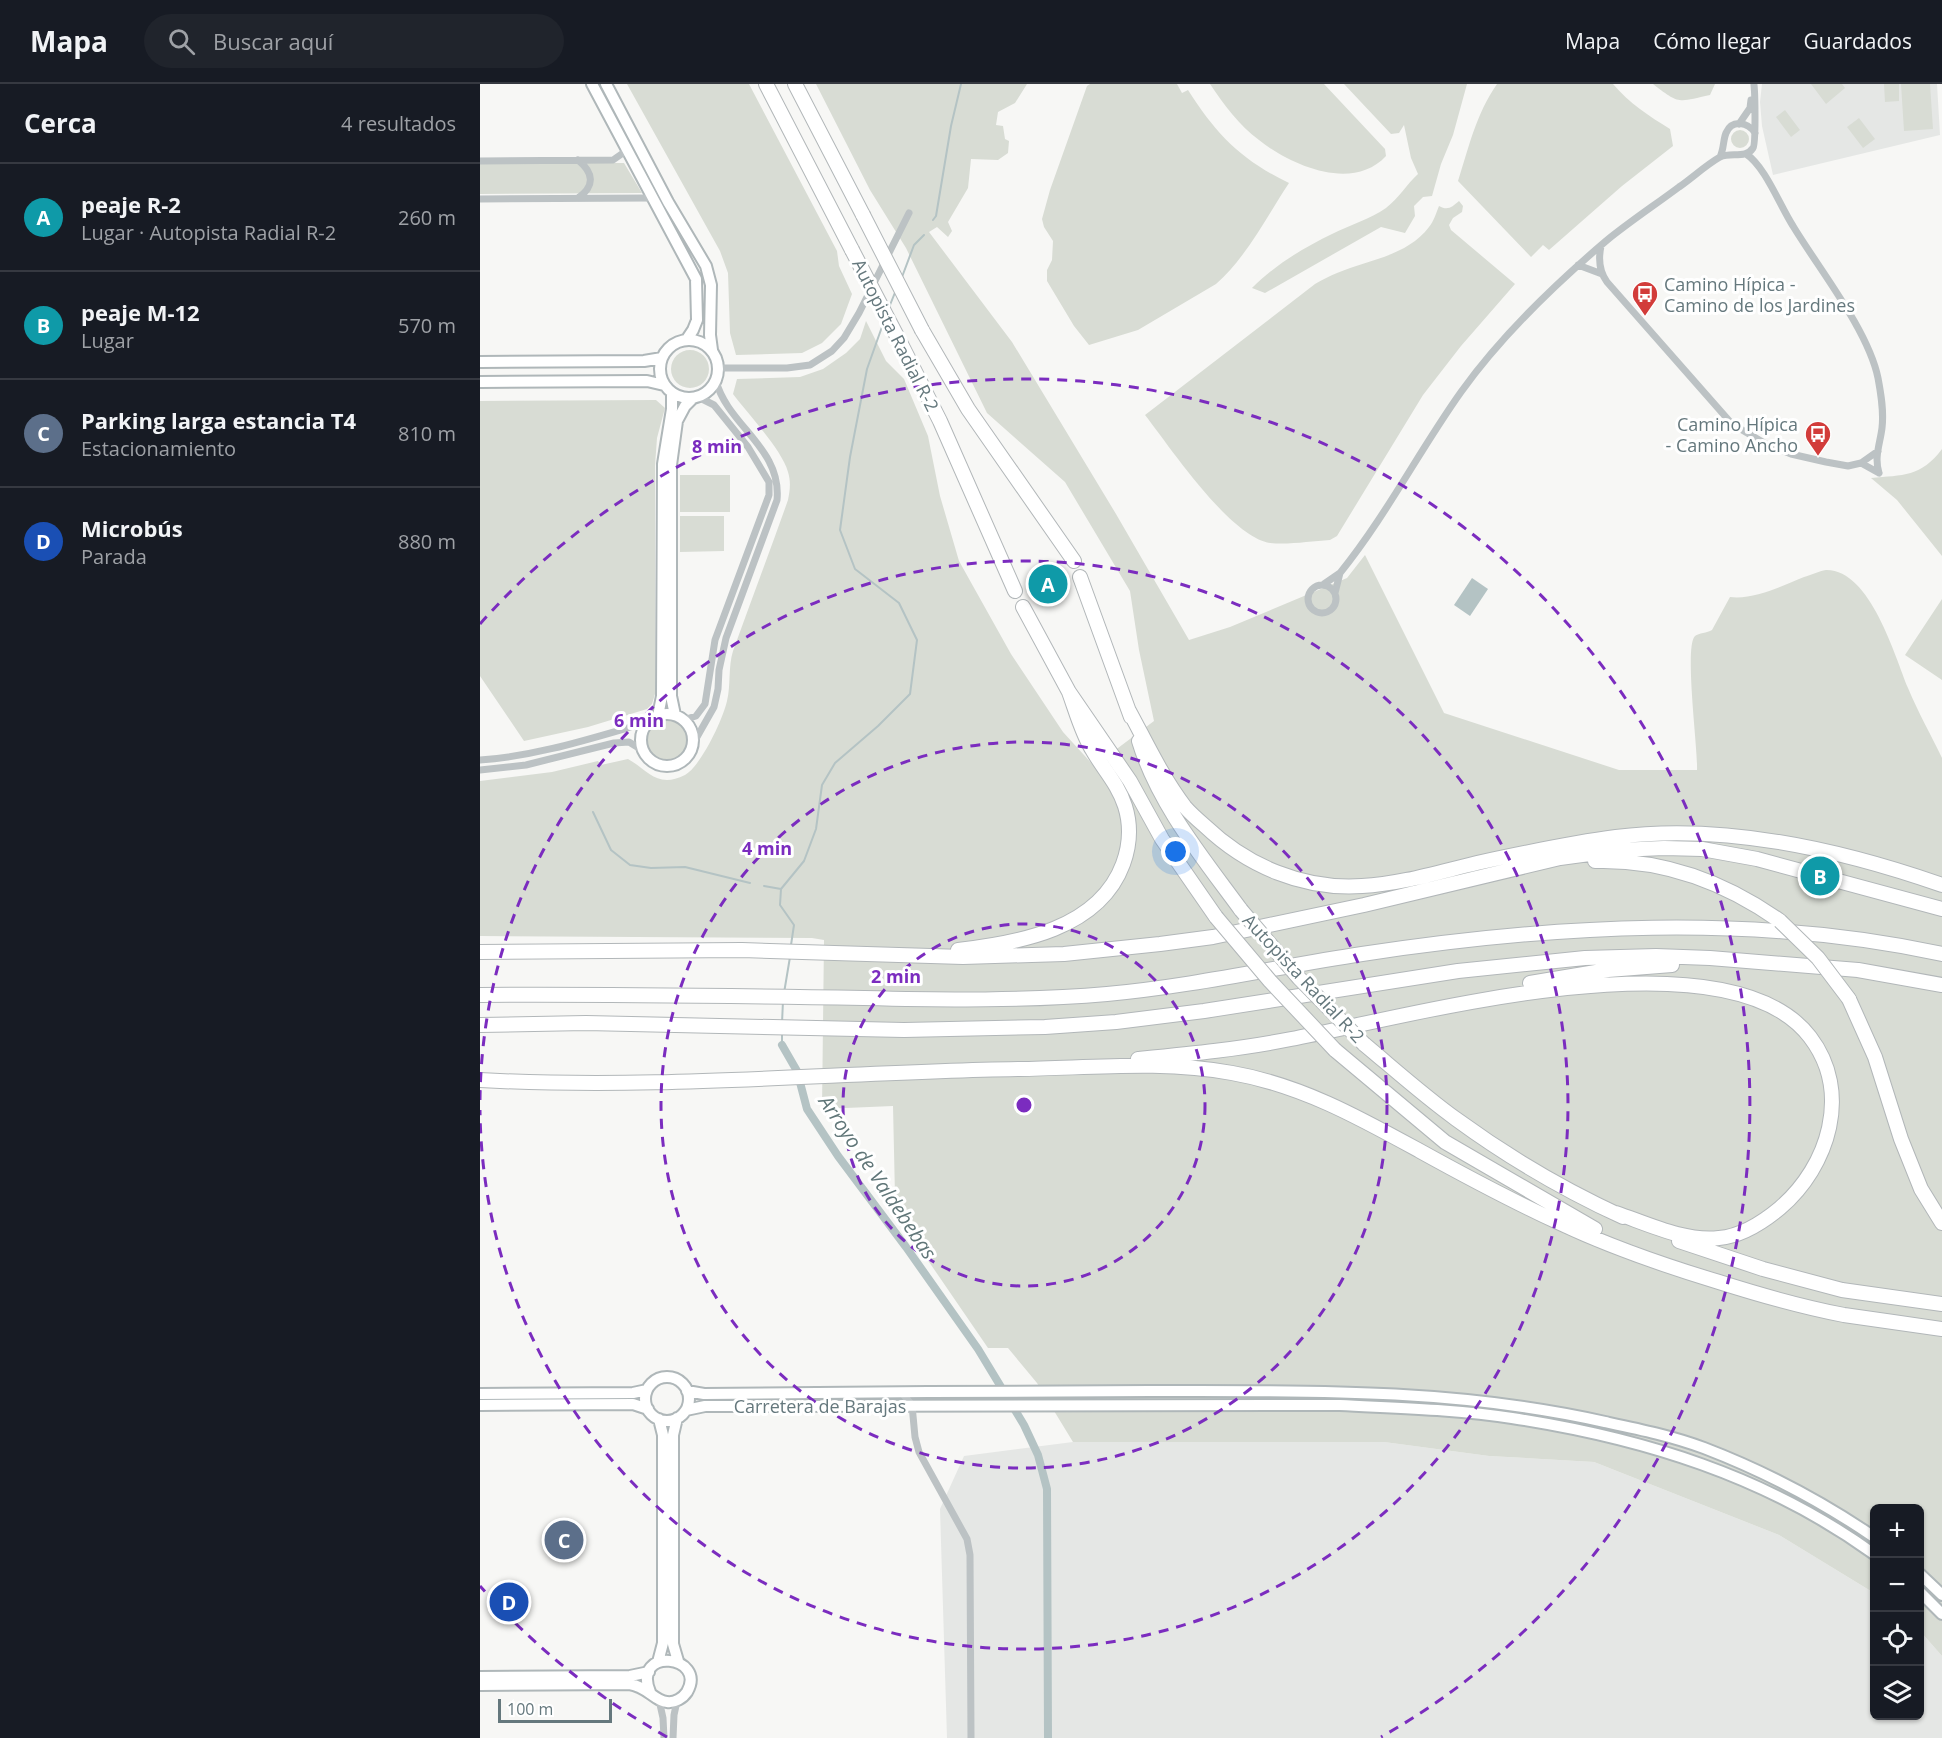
<!DOCTYPE html>
<html lang="es">
<head>
<meta charset="utf-8">
<style>
  body { margin:0; font-family:"Open Sans",sans-serif; background:#20242c; color:#f1f3f6 }
  .controls { position:absolute; right:18px; bottom:18px; display:grid; overflow:hidden; border-radius:9px; box-shadow:0 2px 4px #0004 }
  .controls button { width:54px; height:54px; display:grid; place-items:center; padding:0; border:0; border-bottom:2px solid #363941; background:#171b24; color:#f1f3f6; font:30px sans-serif }
  .scale { position:absolute; left:18px; bottom:15px; width:114px; box-sizing:border-box; padding-left:6px; border:3px solid #65787d; border-top:0; font-size:16px; line-height:21px; white-space:nowrap; color:#65787d; -webkit-text-stroke:4px #fff; paint-order:stroke }
  .you { position:absolute; left:696px; top:768px; width:21px; height:21px; margin:-15px; border:4px solid #fff; border-radius:50%; background:#1a73e8; box-shadow:0 0 0 9px #1a73e833 }
  .badge { display:grid; place-items:center; width:39px; height:39px; border-radius:50%; background:#0f766e; color:#fff; font-size:20px; font-weight:700 }
  .pin { position:absolute; translate:-50% -50%; border:3px solid #fff; box-shadow:0 2px 6px #0006 }
  .list { margin:0; padding:0; list-style:none }
  h2 { display:flex; justify-content:space-between; align-items:center; height:78px; margin:0; padding:0 24px; font-size:26px }
  h2 small { font-size:20px; font-weight:400; color:#9ea1a6 }
  .list li { display:grid; grid-template-columns:39px 1fr auto; gap:18px; align-items:center; box-sizing:border-box; height:108px; padding:0 24px; border-top:2px solid #363941 }
  .list b { display:block; font-size:22px; white-space:nowrap }
  .list p { margin:0; font-size:20px; white-space:nowrap; color:#9ea1a6 }
  .list em { font-size:20px; font-style:normal; color:#9ea1a6 }
  .icon { flex:none; width:33px; height:33px; fill:none; stroke:currentColor; stroke-width:2; stroke-linecap:round; stroke-linejoin:round }
  .map { position:relative; flex:none; width:1462px; height:1654px; overflow:hidden }
  header { display:flex; align-items:center; gap:36px; box-sizing:border-box; height:84px; padding:0 30px; background:#171b24; border-bottom:2px solid #363941 }
  header strong { font-size:28px }
  nav { display:flex; gap:33px; margin-inline-start:auto; font-size:21px }
  .search { width:420px; height:54px; background:#20242c; display:flex; align-items:center; gap:15px; box-sizing:border-box; padding:0 21px; border-radius:33px; color:#9ea1a6; font-size:22px }
  main { display:flex }
  aside { flex:1; background:#171b24 }
  .map>svg:first-child { display:block }
  .built { fill:#e5e7e5 }
  .green { fill:#d8dcd4 }
  .water { fill:#b4c3c4 }
  .lines { fill:none; stroke-linecap:round; stroke-linejoin:round }
  .stream { stroke:#b4c3c4; stroke-width:2 }
  .canal { stroke:#b4c3c4; stroke-width:8 }
  .secondary-casing { stroke:#afb7b9; stroke-width:14 }
  .highway-casing { stroke:#b2b7b9; stroke-width:16 }
  .street { stroke:#bcc2c4; stroke-width:7 }
  .secondary { stroke:#fff; stroke-width:10 }
  .highway { stroke:#fff; stroke-width:14 }
  .highway-bridge-casing { stroke:#b2b7b9; stroke-width:16; stroke-linecap:butt }
  .highway-bridge { stroke:#fff; stroke-width:14 }
  .ring { fill:none; stroke:#7b2cbf; stroke-width:3; stroke-dasharray:10 8 }
  .labels { text-anchor:middle; dominant-baseline:central; stroke-width:6; stroke-linejoin:round; paint-order:stroke }
  .poi-label { font-size:18px; fill:#65787d; stroke:#fff; text-anchor:start }
  .street-label { font-size:18px; fill:#65787d; stroke:#fff }
  .water-label { font-size:20px; font-style:italic; fill:#607678; stroke:#fff }
  .centre { fill:#7b2cbf; stroke:#fff; stroke-width:3 }
  .ring-label { font-size:18px; text-anchor:middle; font-weight:bold; fill:#7b2cbf; stroke:#fff; stroke-width:6; stroke-linejoin:round; paint-order:stroke }
</style>
</head>
<body>
<header>
<strong>Mapa</strong>
<div class="search"><svg class="icon" aria-label="search" viewBox="0 0 24 24"><circle cx="10" cy="10" r="6"/><path d="M15 15l6 6"/></svg>Buscar aquí</div>
<nav><a>Mapa</a><a>Cómo llegar</a><a>Guardados</a></nav>
</header>
<main>
<aside>
<h2>Cerca<small>4 resultados</small></h2>
<ul class="list">
<li><span class="badge" style="background:#0f9aa8">A</span><div><b>peaje R-2</b><p>Lugar · Autopista Radial R-2</p></div><em>260 m</em></li>
<li><span class="badge" style="background:#0f9aa8">B</span><div><b>peaje M-12</b><p>Lugar</p></div><em>570 m</em></li>
<li><span class="badge" style="background:#5c6f8a">C</span><div><b>Parking larga estancia T4</b><p>Estacionamiento</p></div><em>810 m</em></li>
<li><span class="badge" style="background:#1a4fb4">D</span><div><b>Microbús</b><p>Parada</p></div><em>880 m</em></li>
</ul>
</aside>
<div class="map">
<svg width="1462" height="1654" viewBox="0 0 1462 1654">
  <rect width="100%" height="100%" fill="#f7f7f5"/>
  <path class="built" d="M 1282,0 L 1457,0 L 1460,51 L 1293,91 L 1282,42 L 1280,18 Z
    M 593,1358 L 904,1358 L 1009,1372 L 1114,1378 L 1299,1451 L 1394,1509 L 1394,1632 L 1440,1632 L 1440,1547 L 1462,1572 L 1462,1654 L 467,1654 L 460,1425 L 484,1372 Z"/>
  <path class="green" d="M 147,0 L 269,0 L 357,167 L 359,182 L 372,210 L 361,240 L 342,259 L 322,269 L 256,271 L 250,249 L 248,189 L 240,167 Z
    M 336,0 L 547,0 L 535,19 L 518,28 L 516,41 L 523,42 L 525,55 L 529,57 L 528,69 L 518,76 L 491,75 L 488,104 L 468,138 L 472,147 L 468,153 L 457,143 L 449,148 L 532,258 L 636,430 L 709,556 L 750,543 L 867,494 L 885,471 L 964,629 L 1139,686 L 1217,686 C 1218,665 1204,562 1215,552 C 1219,549 1227,549 1232,546 L 1250,513 C 1274,516 1302,502 1324,493 C 1331,491 1339,487 1346,486 C 1390,485 1415,572 1428,604 C 1438,628 1451,651 1462,674 L 1462,1572 L 1440,1547 L 1440,1424 L 1394,1424 L 1394,1509 L 1299,1451 L 1114,1378 L 1009,1372 L 904,1358 L 593,1358 L 557,1299 L 528,1264 L 508,1264 L 421,1137 L 415,1112 L 413,1022 L 342,1025 L 344,856 L 332,854 L 0,852 L 0,697 L 72,688 L 118,677 L 121,681 L 148,675 C 168,686 177,705 205,691 C 221,682 243,635 247,617 C 251,601 248,583 253,567 C 271,517 290,467 308,416 C 310,406 311,398 308,388 C 302,366 268,330 253,310 L 257,295 L 320,293 L 343,285 L 366,269 L 380,255 L 386,237 L 406,277 L 424,295 L 448,352 L 460,412 L 479,477 L 531,570 L 583,648 L 614,682 L 674,637 L 659,566 L 650,507 L 585,398 L 507,329 L 426,164 L 390,106 Z
    M 610,0 L 697,0 L 702,9 L 708,6 C 736,50 761,76 809,99 C 787,132 766,174 736,200 L 658,246 L 609,261 L 594,242 L 567,197 L 567,186 L 572,176 L 573,157 L 564,143 L 562,135 L 570,106 L 607,2 Z
    M 730,0 L 844,0 L 905,65 L 906,72 C 873,108 811,82 779,56 C 759,41 744,21 730,0 Z
    M 864,0 L 987,0 L 973,51 L 961,80 L 952,112 L 943,113 L 934,122 L 935,132 L 925,149 L 901,143 L 785,209 L 772,204 C 795,181 823,164 852,150 C 870,141 890,135 906,124 C 919,114 926,101 938,90 L 931,74 L 924,41 L 919,49 L 911,50 Z
    M 1017,0 L 1133,0 C 1149,19 1169,32 1190,45 L 1193,62 L 1142,102 L 1069,166 L 1063,161 L 1051,173 L 978,97 C 989,63 996,30 1017,0 Z
    M 1173,0 L 1235,0 L 1230,11 C 1198,18 1200,21 1173,0 Z
    M 1331,0 L 1362,0 L 1365,4 L 1346,20 Z
    M 1404,0 L 1419,0 L 1419,17 L 1405,18 Z
    M 1421,0 L 1450,0 L 1453,45 L 1424,47 Z
    M 1305,26 L 1320,46 L 1311,53 L 1296,33 Z
    M 1379,34 L 1395,55 L 1383,64 L 1367,43 Z
    M1251 55a9 9 0 1 1 18 0a9 9 0 1 1-18 0Z
    M 0,79 L 144,79 L 162,109 L 0,110 Z
    M 979,117 L 983,122 L 982,128 L 973,134 L 969,141 L 971,146 L 1035,200 L 981,262 L 943,311 L 857,452 L 850,456 C 831,457 809,461 790,459 C 750,453 690,363 665,331 L 835,200 C 842,196 849,192 857,189 C 888,176 927,172 949,143 C 954,137 956,129 959,122 C 968,127 972,123 979,117 Z
    M191 285a19 19 0 1 1 38 0a19 19 0 1 1-38 0Z
    M 176,316 L 185,324 L 177,354 L 175,382 L 175,610 L 172,620 L 167,625 L 108,643 L 44,657 L 0,592 L 0,317 Z
    M 1462,365 L 1462,472 L 1417,416 L 1391,394 C 1423,391 1441,393 1462,365 Z
    M 200,391 L 250,391 L 250,428 L 200,428 Z
    M 200,432 L 244,432 L 244,467 L 200,468 Z
    M 1462,515 L 1462,596 L 1425,571 Z
    M166 657a21 21 0 1 1 42 0a21 21 0 1 1-42 0Z"/>
  <path class="water" d="M 992,494 L 1008,505 L 990,532 L 974,521 Z"/>
  <g class="lines">
    <path class="stream" d="M 453,136 L 456,132 L 471,42 L 481,0
      M 422,193 L 434,161 L 444,151
      M 408,226 L 416,206
      M 113,728 L 131,766 L 150,781 L 171,784 L 205,783 L 270,799
      M 284,802 L 301,805
      M 311,861 L 314,841 L 300,821 L 301,805 L 324,777 L 336,745 L 342,701 L 355,679 L 398,642 L 430,610 L 437,556 L 419,519 L 375,485 L 360,446 L 370,373 L 387,285 L 403,240
      M 304,909 L 310,873
      M 302,939 L 303,917
      M 302,947 L 302,961"/>
    <path class="canal" d="M 302,961 L 317,987 L 327,1025 L 358,1072 L 426,1163 L 498,1265 L 544,1341 L 558,1371 L 567,1405 L 568,1654"/>
    <g class="secondary-casing">
      <path id="secondary" d="M 112,0 L 216,195 L 217,236 L 213,246 L 207,255
        M 126,0 L 188,118 L 226,182 L 231,201 L 230,251 L 232,266
        M180 285a29 29 0 1 1 58 0a29 29 0 1 1-58 0Z
        M 0,278 L 164,277 L 182,274
        M 0,298 L 167,297 L 184,301
        M161 656a26 26 0 1 1 52 0a26 26 0 1 1-52 0Z
        M 195,631 L 191,612 L 191,381 L 197,337 L 205,322 L 212,315
        M 178,632 L 182,612 L 183,380 L 192,325 L 192,309
        M165 1315a22 22 0 1 1 44 0a22 22 0 1 1-44 0Z
        M 207,1307 L 224,1310 C 373,1309 521,1307 670,1307 C 822,1307 975,1304 1125,1338 C 1158,1345 1192,1352 1224,1364 C 1284,1387 1341,1417 1394,1453
        M 0,1310 L 153,1309 L 167,1306
        M 0,1321 L 153,1320 L 168,1325
        M 206,1326 L 225,1322 L 860,1321 C 917,1324 975,1325 1032,1334 C 1163,1354 1286,1392 1394,1470
        M 197,1334 L 193,1351 L 193,1560 L 198,1577
        M 1440,1490 L 1462,1511
        M 1440,1508 L 1462,1530
        M 178,1578 L 183,1559 L 183,1351 L 179,1335
        M 0,1593 L 150,1592 L 169,1588
        M 0,1601 L 149,1600 C 167,1602 174,1617 187,1618 C 195,1619 203,1614 207,1608 C 228,1571 151,1562 170,1608"/>
    </g>
    <g class="highway-casing">
      <path id="highway" d="M 286,0 L 372,166
        M 315,0 L 383,131
        M 442,246 L 488,325 L 594,477
        M 420,258 L 460,337 L 535,507
        M 600,493 L 651,633
        M 543,523 L 589,608 L 650,697 L 682,755 L 736,833
        M 648,625 C 666,658 682,693 705,723 C 711,730 718,736 725,742 C 767,782 823,806 882,802 C 921,800 959,788 997,779 C 1043,769 1090,759 1136,753 C 1245,739 1359,765 1462,801
        M 659,657 C 678,720 723,774 761,826
        M 1115,777 C 1183,775 1245,798 1300,837
        M 478,866 C 539,859 619,845 643,780 C 650,761 651,741 645,722 C 638,700 624,686 613,667 C 602,650 596,627 589,608
        M 0,868 L 262,866 L 483,873 L 584,870 L 680,860 L 733,853 L 884,821 L 1080,774 L 1139,766 L 1184,764 L 1222,765 L 1277,775 L 1462,825
        M 1050,899 L 1128,886 L 1192,881
        M 0,911 C 128,910 256,912 384,914 C 465,916 546,917 627,910 C 713,902 797,883 882,870 C 1073,841 1272,829 1462,870
        M 1369,915 L 1395,973 L 1421,1055 L 1441,1105 L 1462,1139
        M 0,941 L 106,939 L 424,946 L 565,943 L 636,938 L 724,927 L 978,887 L 1105,874 L 1176,872 L 1230,874 L 1378,886 L 1462,901
        M 884,960 C 914,985 944,1012 976,1035 C 1028,1073 1084,1106 1143,1133
        M 855,966 L 965,1058 L 1115,1145
        M 658,975 C 709,970 761,965 811,955 C 928,933 1246,843 1330,953 C 1372,1008 1349,1082 1300,1124 C 1282,1139 1262,1152 1239,1154 C 1205,1158 1168,1140 1136,1129
        M 0,996 C 180,1006 359,988 539,985 C 610,984 683,976 752,989 C 821,1001 880,1034 940,1067 C 987,1093 1034,1118 1082,1140 C 1133,1164 1186,1182 1239,1198 C 1280,1211 1322,1223 1364,1231 C 1397,1236 1429,1240 1462,1245
        M 1199,1157 L 1283,1185 L 1362,1206 L 1462,1220"/>
    </g>
    <path class="street" d="M 1259,40 L 1270,24 L 1271,16
      M 1266,70 C 1285,82 1300,122 1313,142 C 1339,185 1388,246 1398,294 C 1401,310 1404,327 1402,344 C 1400,360 1394,373 1399,389
      M 1240,73 C 1244,65 1243,56 1246,49 C 1252,35 1268,38 1275,49
      M 98,76 C 114,89 115,102 98,114
      M 0,77 L 133,76 L 143,69 L 145,65
      M 0,115 L 172,114
      M 1121,162 C 1118,176 1119,187 1127,198 L 1252,340 L 1286,360 L 1311,370 L 1346,378 L 1368,382 L 1381,379 L 1398,367
      M 1098,181 L 1122,190
      M 239,284 L 307,284 L 330,281 L 352,267 L 364,254 L 379,229 L 429,129
      M 1381,379 L 1399,389
      M 860,489 C 906,432 939,367 981,308 C 1022,251 1073,202 1126,157 C 1149,138 1175,121 1199,103 C 1212,94 1226,81 1240,73 C 1251,68 1266,75 1273,64 C 1276,60 1275,10 1274,1
      M 844,500 L 860,489 L 855,509
      M828 515a14 14 0 1 1 28 0a14 14 0 1 1-28 0Z
      M 203,636 L 216,632 L 225,620 L 235,556 L 289,411 L 289,398 L 268,363 L 234,321 L 218,313
      M 213,660 L 234,623 L 238,605 L 239,586 L 246,554 L 297,416 C 302,364 248,342 236,297
      M 0,676 C 58,672 112,654 168,638
      M 0,686 L 46,681 L 134,659 L 149,658 L 162,666
      M 422,1309 L 432,1321 L 435,1353 L 439,1368 L 487,1455 L 490,1471 L 491,1654
      M 179,1616 L 183,1634 L 184,1654
      M 193,1654 L 194,1631 L 197,1617"/>
    <use href="#secondary" class="secondary"/>
    <use href="#highway" class="highway"/>
    <g class="highway-bridge-casing">
      <path id="highway-bridge" d="M 383,131 L 442,246
        M 372,166 L 420,258
        M 761,826 L 819,894 L 884,960
        M 736,833 L 790,897 L 855,966
        M 1300,837 L 1338,874 L 1369,915"/>
    </g>
    <use href="#highway-bridge" class="highway-bridge"/>
  </g>
  <g class="ring">
    <circle cx="544" cy="1021" r="181"/>
    <circle cx="544" cy="1021" r="363"/>
    <path d="M0 1016A544 544 0 1 1 0 1026"/>
    <path d="M187 1653A726 726 0 0 1 0 1502M0 540A726 726 0 1 1 901 1653"/>
  </g>
  <defs>
    <g id="bus-pin" transform="scale(1.35)"><path d="M0 17L-7.5 6A9.5 9.5 0 1 1 7.5 6Z" fill="#d23c3a" stroke="#fff"/><path d="M-5-6H5V4H4V6H2V4H-2V6H-4V4H-5ZM-3.5-4V0h7V-4ZM-3.5 1.2v1.5H-2V1.2ZM2 1.2v1.5H3.5V1.2Z" fill="#fff"/></g>
  </defs>
  <g fill-rule="evenodd">
    <use href="#bus-pin" x="1165" y="210"/>
    <use href="#bus-pin" x="1338" y="350"/>
  </g>
  <g class="labels">
    <g class="poi-label">
      <text x="1184" y="200">Camino Hípica -<tspan x="1184" dy="21">Camino de los Jardines</tspan></text>
      <text x="1318" y="340" text-anchor="end">Camino Hípica<tspan x="1318" dy="21">- Camino Ancho</tspan></text>
    </g>
    <g class="street-label">
      <text transform="translate(416 251) rotate(63)">Autopista Radial R-2</text>
      <text transform="translate(824 894) rotate(47)">Autopista Radial R-2</text>
      <text x="340" y="1322">Carretera de Barajas</text>
    </g>
    <g class="water-label">
      <text transform="translate(398 1093) rotate(56)">Arroyo de Valdebebas</text>
    </g>
  </g>
  <circle cx="544" cy="1021" r="9" class="centre"/>
  <g class="ring-label">
    <text x="237" y="369">8 min</text>
    <text x="159" y="643">6 min</text>
    <text x="287" y="771">4 min</text>
    <text x="416" y="899">2 min</text>
  </g>
</svg>
<div class="controls">
<button>+</button>
<button>−</button>
<button><svg class="icon" aria-label="locate" viewBox="0 0 24 24"><circle cx="12" cy="12" r="6"/><path d="M12 2v4M12 18v4M2 12h4M18 12h4"/></svg></button>
<button><svg class="icon" aria-label="layers" viewBox="0 0 24 24"><path d="M12 4l9 5-9 5-9-5zM3 14l9 5 9-5"/></svg></button>
</div>
<div class="scale">100 m</div>
<div class="you"></div>
<div class="pin badge" style="left:568px;top:500px;background:#0f9aa8">A</div>
<div class="pin badge" style="left:1340px;top:792px;background:#0f9aa8">B</div>
<div class="pin badge" style="left:84px;top:1456px;background:#5c6f8a">C</div>
<div class="pin badge" style="left:29px;top:1518px;background:#1a4fb4">D</div>
</div>
</main>
</body>
</html>
